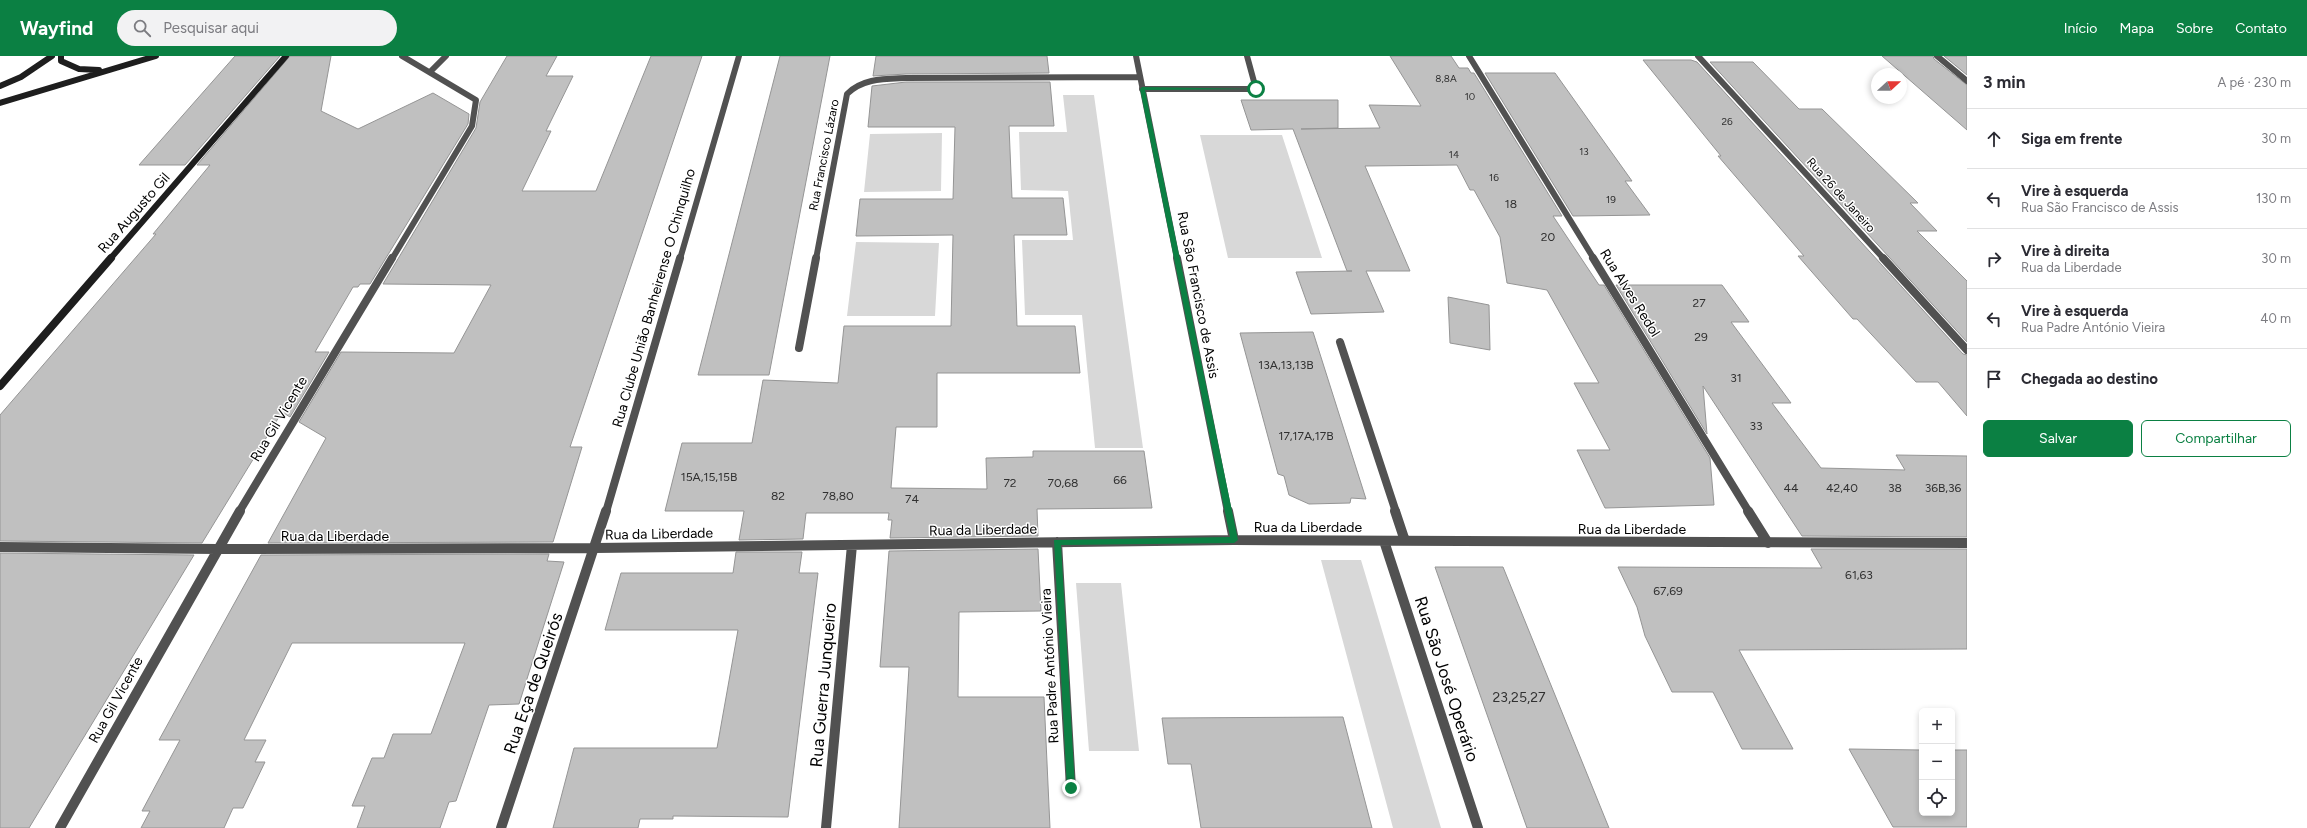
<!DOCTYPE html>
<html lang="pt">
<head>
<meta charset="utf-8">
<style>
  body { margin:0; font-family:Figtree,sans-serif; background:#f2f2f3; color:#2b2b33 }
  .controls { position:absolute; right:12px; bottom:12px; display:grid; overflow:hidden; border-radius:6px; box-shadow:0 2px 6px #0003 }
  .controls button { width:36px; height:36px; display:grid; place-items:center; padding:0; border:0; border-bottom:1px solid #e1e1e2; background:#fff; color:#2b2b33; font:20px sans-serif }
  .compass { position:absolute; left:1871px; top:12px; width:36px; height:36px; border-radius:50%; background:#fff; box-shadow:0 2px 6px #0003; rotate:69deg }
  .stop { position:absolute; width:12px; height:12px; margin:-9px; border:3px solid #0b8043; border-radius:50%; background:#fff }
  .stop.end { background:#0b8043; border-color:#fff; box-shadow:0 1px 4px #0008 }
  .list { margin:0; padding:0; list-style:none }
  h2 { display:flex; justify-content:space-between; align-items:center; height:52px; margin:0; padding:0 16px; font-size:17px }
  h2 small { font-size:13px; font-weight:400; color:#7c7c81 }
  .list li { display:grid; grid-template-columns:26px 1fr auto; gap:12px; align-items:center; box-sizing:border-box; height:60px; padding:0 16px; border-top:1px solid #e1e1e2 }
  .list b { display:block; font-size:15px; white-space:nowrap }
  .list p { margin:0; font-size:13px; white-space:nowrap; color:#7c7c81 }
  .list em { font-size:13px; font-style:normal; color:#7c7c81 }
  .actions { display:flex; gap:8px; padding:12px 16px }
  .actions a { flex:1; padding:9px 0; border:1px solid #0b8043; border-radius:6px; text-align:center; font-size:14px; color:#0b8043 }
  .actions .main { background:#0b8043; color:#fff }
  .icon { flex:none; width:22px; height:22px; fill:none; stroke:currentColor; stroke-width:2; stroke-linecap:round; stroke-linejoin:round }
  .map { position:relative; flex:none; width:1967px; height:772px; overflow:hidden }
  header { display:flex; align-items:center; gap:24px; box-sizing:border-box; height:56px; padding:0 20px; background:#0b8043; color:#fff }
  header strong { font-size:19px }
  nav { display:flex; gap:22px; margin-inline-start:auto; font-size:14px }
  .search { width:280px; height:36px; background:#f2f2f3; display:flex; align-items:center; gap:10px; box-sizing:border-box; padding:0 14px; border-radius:22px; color:#7c7c81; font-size:15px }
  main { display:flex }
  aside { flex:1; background:#fff }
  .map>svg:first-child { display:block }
  .green { fill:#d8d8d8 }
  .building { fill:#c0c0c0; stroke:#959595 }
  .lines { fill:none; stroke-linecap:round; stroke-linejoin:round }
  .lane { stroke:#515151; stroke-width:6 }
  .street-far2 { stroke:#515151; stroke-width:6 }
  .street-far1 { stroke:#515151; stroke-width:8 }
  .street { stroke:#515151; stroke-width:10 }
  .secondary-far1 { stroke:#1e1e1e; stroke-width:6 }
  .secondary { stroke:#1e1e1e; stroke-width:8 }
  .route { fill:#0b8043 }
  .labels { text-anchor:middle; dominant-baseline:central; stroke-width:3; stroke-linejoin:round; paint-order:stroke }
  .far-number-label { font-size:10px; fill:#303030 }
  .far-street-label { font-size:12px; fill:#000; stroke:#fff }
  .number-label { font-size:12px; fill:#303030 }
  .street-label { font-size:14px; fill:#000; stroke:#fff }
  .near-number-label { font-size:14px; fill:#303030 }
  .near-street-label { font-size:17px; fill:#000; stroke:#fff }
</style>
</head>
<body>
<header>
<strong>Wayfind</strong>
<div class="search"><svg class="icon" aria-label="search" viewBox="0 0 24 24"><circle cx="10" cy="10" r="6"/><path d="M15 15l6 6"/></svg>Pesquisar aqui</div>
<nav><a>Início</a><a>Mapa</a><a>Sobre</a><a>Contato</a></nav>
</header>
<main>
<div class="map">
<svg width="1967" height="772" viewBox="0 0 1967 772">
  <rect width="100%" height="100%" fill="#fff"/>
  <path class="green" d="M 1063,39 L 1094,39 L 1143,392 L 1095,392 L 1082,259 L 1025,259 L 1022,184 L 1073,184 L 1068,135 L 1021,134 L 1019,76 L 1067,76 Z
    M 942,77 L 941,135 L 864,136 L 870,78 Z
    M 1200,79 L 1282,79 L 1322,202 L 1228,202 Z
    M 856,186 L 939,187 L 935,260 L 847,260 Z
    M 1321,504 L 1361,504 L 1441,772 L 1393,772 Z
    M 1076,527 L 1121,527 L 1139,695 L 1089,695 Z"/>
  <path class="building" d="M 235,0 L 280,0 L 185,109 L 139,109 Z
    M 290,0 L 331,0 L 321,55 L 358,73 L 433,37 L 469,58 L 468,68 L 370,228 L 360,228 L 358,231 L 353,231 L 315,296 L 329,296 L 290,361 L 282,356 L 202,487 L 0,485 L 0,359 L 156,178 L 153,178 L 210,109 L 197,109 Z
    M 507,0 L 557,0 L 546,20 L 573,20 L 546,75 L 551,75 L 522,135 L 596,135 L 651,0 L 702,0 L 570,391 L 582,391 L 553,486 L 268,487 L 326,382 L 299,366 L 341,296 L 454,297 L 491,229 L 383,228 L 476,72 L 480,46 Z
    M 780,0 L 830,0 L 769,319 L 698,319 Z
    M 876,0 L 1047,0 L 1049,17 L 906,18 L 873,20 Z
    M 1390,0 L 1451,0 L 1459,12 L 1468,12 L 1471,17 L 1474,17 L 1562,160 L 1553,160 L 1599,229 L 1604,229 L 1710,402 L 1714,449 L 1605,452 L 1577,394 L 1610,394 L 1574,327 L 1599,327 L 1547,234 L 1507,227 L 1500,181 L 1474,134 L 1470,134 L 1457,109 L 1365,110 L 1410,215 L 1366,215 L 1384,256 L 1311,258 L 1296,216 L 1352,215 L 1347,215 L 1293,73 L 1251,74 L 1241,44 L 1338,44 L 1338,72 L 1301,73 L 1380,72 L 1369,49 L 1421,50 Z
    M 1882,0 L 1933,0 L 1934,3 L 1967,29 L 1967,74 Z
    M 1944,0 L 1967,0 L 1967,19 Z
    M 1643,4 L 1691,4 L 1697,6 L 1963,298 L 1967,299 L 1967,360 L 1938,326 L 1916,326 L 1857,263 L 1853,263 L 1798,200 L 1804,200 L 1718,100 L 1721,100 Z
    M 1710,6 L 1753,6 L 1799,53 L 1822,53 L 1918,147 L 1910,147 L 1937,175 L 1917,175 L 1967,225 L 1967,286 Z
    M 1485,17 L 1555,17 L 1632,125 L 1625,125 L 1650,159 L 1573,160 Z
    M 906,26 L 1050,26 L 1054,70 L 1009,70 L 1012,142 L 1063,142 L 1067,179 L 1014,179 L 1017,270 L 1075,270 L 1080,317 L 937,317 L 937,371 L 896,371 L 891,432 L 987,433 L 986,402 L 1033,401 L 1033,395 L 1144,395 L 1152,452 L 1037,453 L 1038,480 L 890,482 L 892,464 L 888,464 L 889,457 L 806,457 L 803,483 L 739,484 L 744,455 L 665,455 L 682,387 L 752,387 L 763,324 L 838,327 L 844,270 L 951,270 L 953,179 L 856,180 L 860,143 L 953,143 L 955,71 L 868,71 L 872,30 Z
    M 1616,229 L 1722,229 L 1749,266 L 1731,266 L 1791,347 L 1772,347 L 1821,412 L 1905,414 L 1896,399 L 1967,400 L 1967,481 L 1802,480 L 1703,330 L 1707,378 Z
    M 1448,241 L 1489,249 L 1490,294 L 1450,287 Z
    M 1313,276 L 1366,443 L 1351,442 L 1350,447 L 1309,448 L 1289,439 L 1284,420 L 1278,418 L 1240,277 Z
    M 1038,493 L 1041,555 L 959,556 L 958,641 L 1044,641 L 1050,772 L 899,772 L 909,611 L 880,611 L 889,495 Z
    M 1811,493 L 1967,493 L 1967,593 L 1739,594 L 1793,693 L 1742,693 L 1713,636 L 1672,636 L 1645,580 L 1637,551 L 1618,511 L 1822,512 Z
    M 736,496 L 802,496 L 799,517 L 818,517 L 788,761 L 673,760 L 673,763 L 640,763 L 638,772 L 553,772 L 574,692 L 717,692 L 738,574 L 605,574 L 621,517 L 733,517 Z
    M 0,497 L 194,499 L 29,772 L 0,772 Z
    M 549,498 L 547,505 L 564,506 L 519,648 L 489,649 L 456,745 L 449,746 L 440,772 L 357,772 L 365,750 L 352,750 L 372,702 L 384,702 L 393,678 L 431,678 L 465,587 L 292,587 L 244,684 L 266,684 L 255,706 L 265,706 L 243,752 L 233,752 L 224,772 L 141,772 L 150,755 L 142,755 L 180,684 L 159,684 L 261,499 Z
    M 1435,511 L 1503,511 L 1609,772 L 1527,772 Z
    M 1343,661 L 1372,772 L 1201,772 L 1191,708 L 1168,708 L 1162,662 Z
    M 1849,693 L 1922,694 L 1922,757 L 1952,757 L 1952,694 L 1967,694 L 1967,771 L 1893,771 Z"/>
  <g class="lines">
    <path class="lane" d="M 430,16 L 446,0
      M 1142,33 L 1256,33 L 1247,0"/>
    <path class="street-far2" d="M 1136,0 L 1177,203
      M 1469,0 L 1594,203
      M 1698,0 L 1884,203
      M 1937,0 L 1967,25
      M 392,203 L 472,70 L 476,44 L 402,0
      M 680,203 L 739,0
      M 816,203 L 847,38 C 863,22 885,23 906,22 L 1140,21"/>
    <path class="street-far1" d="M 1177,202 L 1228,456
      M 1593,202 L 1749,456
      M 1883,202 L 1967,294
      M 1340,286 L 1396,456
      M 799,292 L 816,202
      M 239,456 L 392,202
      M 606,456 L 680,202"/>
    <path class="street" d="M 1228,455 L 1234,484
      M 1395,455 L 1405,485
      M 1748,455 L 1768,487
      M 1384,485 L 1478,772
      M 1057,486 L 1071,732
      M 0,491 L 217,493 L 595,492 L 1234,484 L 1967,487
      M 60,772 L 240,455
      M 501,772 L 606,455
      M 826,772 L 852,489"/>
    <path class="secondary-far1" d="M 61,0 L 61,5 L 79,13 L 99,14
      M 0,30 L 21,21 L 52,0
      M 0,47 L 156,0
      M 110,203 L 286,0"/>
    <path class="secondary" d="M 0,330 L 111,202"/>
  </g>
  <path class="route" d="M 1142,31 L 1259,33 L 1145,34 L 1238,484 L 1234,487 L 1061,489 L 1075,732 L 1071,737 L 1067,732 L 1054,484 L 1230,481 L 1140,33 Z"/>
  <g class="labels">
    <g class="far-number-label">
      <text x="1446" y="22">8,8A</text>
      <text x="1470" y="40">10</text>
      <text x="1727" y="65">26</text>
      <text x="1584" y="95">13</text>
      <text x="1454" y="98">14</text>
      <text x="1494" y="121">16</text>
      <text x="1611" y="143">19</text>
    </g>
    <g class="far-street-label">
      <text transform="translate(824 99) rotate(-79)">Rua Francisco Lázaro</text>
      <text transform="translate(1841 139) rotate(48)">Rua 26 de Janeiro</text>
    </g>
    <g class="number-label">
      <text x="1511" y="148">18</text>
      <text x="1548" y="181">20</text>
      <text x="1699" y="247">27</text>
      <text x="1701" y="281">29</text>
      <text x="1286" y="309">13A,13,13B</text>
      <text x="1736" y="322">31</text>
      <text x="1756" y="370">33</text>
      <text x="1306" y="380">17,17A,17B</text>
      <text x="709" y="421">15A,15,15B</text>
      <text x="1120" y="424">66</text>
      <text x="1010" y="427">72</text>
      <text x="1063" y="427">70,68</text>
      <text x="1791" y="432">44</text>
      <text x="1842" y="432">42,40</text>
      <text x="1895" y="432">38</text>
      <text x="1943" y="432">36B,36</text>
      <text x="778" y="440">82</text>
      <text x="838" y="440">78,80</text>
      <text x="912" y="443">74</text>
      <text x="1859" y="519">61,63</text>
      <text x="1668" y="535">67,69</text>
    </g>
    <g class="street-label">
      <text transform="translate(134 157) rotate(-49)">Rua Augusto Gil</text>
      <text transform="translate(1630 237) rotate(58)">Rua Alves Redol</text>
      <text transform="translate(1198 239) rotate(79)">Rua São Francisco de Assis</text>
      <text transform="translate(654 242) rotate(-74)">Rua Clube União Banheirense O Chinquilho</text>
      <text transform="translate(279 363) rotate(-59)">Rua Gil Vicente</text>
      <text x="1308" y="471">Rua da Liberdade</text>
      <text x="1632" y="473">Rua da Liberdade</text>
      <text transform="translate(983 474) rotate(-1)">Rua da Liberdade</text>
      <text transform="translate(659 478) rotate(-1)">Rua da Liberdade</text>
      <text x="335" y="480">Rua da Liberdade</text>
      <text transform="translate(1050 610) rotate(-93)">Rua Padre António Vieira</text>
      <text transform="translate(116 644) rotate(-61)">Rua Gil Vicente</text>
    </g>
    <g class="near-number-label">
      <text x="1519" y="641">23,25,27</text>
    </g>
    <g class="near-street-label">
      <text transform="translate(1447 623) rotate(72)">Rua São José Operário</text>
      <text transform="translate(533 627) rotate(-71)">Rua Eça de Queirós</text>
      <text transform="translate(823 629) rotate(-85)">Rua Guerra Junqueiro</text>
    </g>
  </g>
</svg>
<div class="controls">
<button>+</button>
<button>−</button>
<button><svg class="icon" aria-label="locate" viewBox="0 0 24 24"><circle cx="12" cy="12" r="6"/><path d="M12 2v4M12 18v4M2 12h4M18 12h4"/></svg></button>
</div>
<svg class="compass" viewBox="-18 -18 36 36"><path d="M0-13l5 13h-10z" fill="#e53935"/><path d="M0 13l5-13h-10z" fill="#7c7c81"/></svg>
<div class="stop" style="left:1256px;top:33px"></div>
<div class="stop end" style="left:1071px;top:732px"></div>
</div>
<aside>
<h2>3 min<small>A pé · 230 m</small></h2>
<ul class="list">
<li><svg class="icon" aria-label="ahead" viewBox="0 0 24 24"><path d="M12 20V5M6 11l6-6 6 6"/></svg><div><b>Siga em frente</b></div><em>30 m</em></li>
<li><svg class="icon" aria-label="left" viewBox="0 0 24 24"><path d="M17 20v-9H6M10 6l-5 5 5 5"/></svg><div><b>Vire à esquerda</b><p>Rua São Francisco de Assis</p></div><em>130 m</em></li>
<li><svg class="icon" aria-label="right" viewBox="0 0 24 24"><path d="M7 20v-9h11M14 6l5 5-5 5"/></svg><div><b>Vire à direita</b><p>Rua da Liberdade</p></div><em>30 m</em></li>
<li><svg class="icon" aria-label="left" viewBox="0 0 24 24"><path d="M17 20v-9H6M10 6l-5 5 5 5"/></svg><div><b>Vire à esquerda</b><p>Rua Padre António Vieira</p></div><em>40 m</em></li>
<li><svg class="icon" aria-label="arrive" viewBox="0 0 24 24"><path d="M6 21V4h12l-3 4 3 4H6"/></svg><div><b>Chegada ao destino</b></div></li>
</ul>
<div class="actions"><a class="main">Salvar</a><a>Compartilhar</a></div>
</aside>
</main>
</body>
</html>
